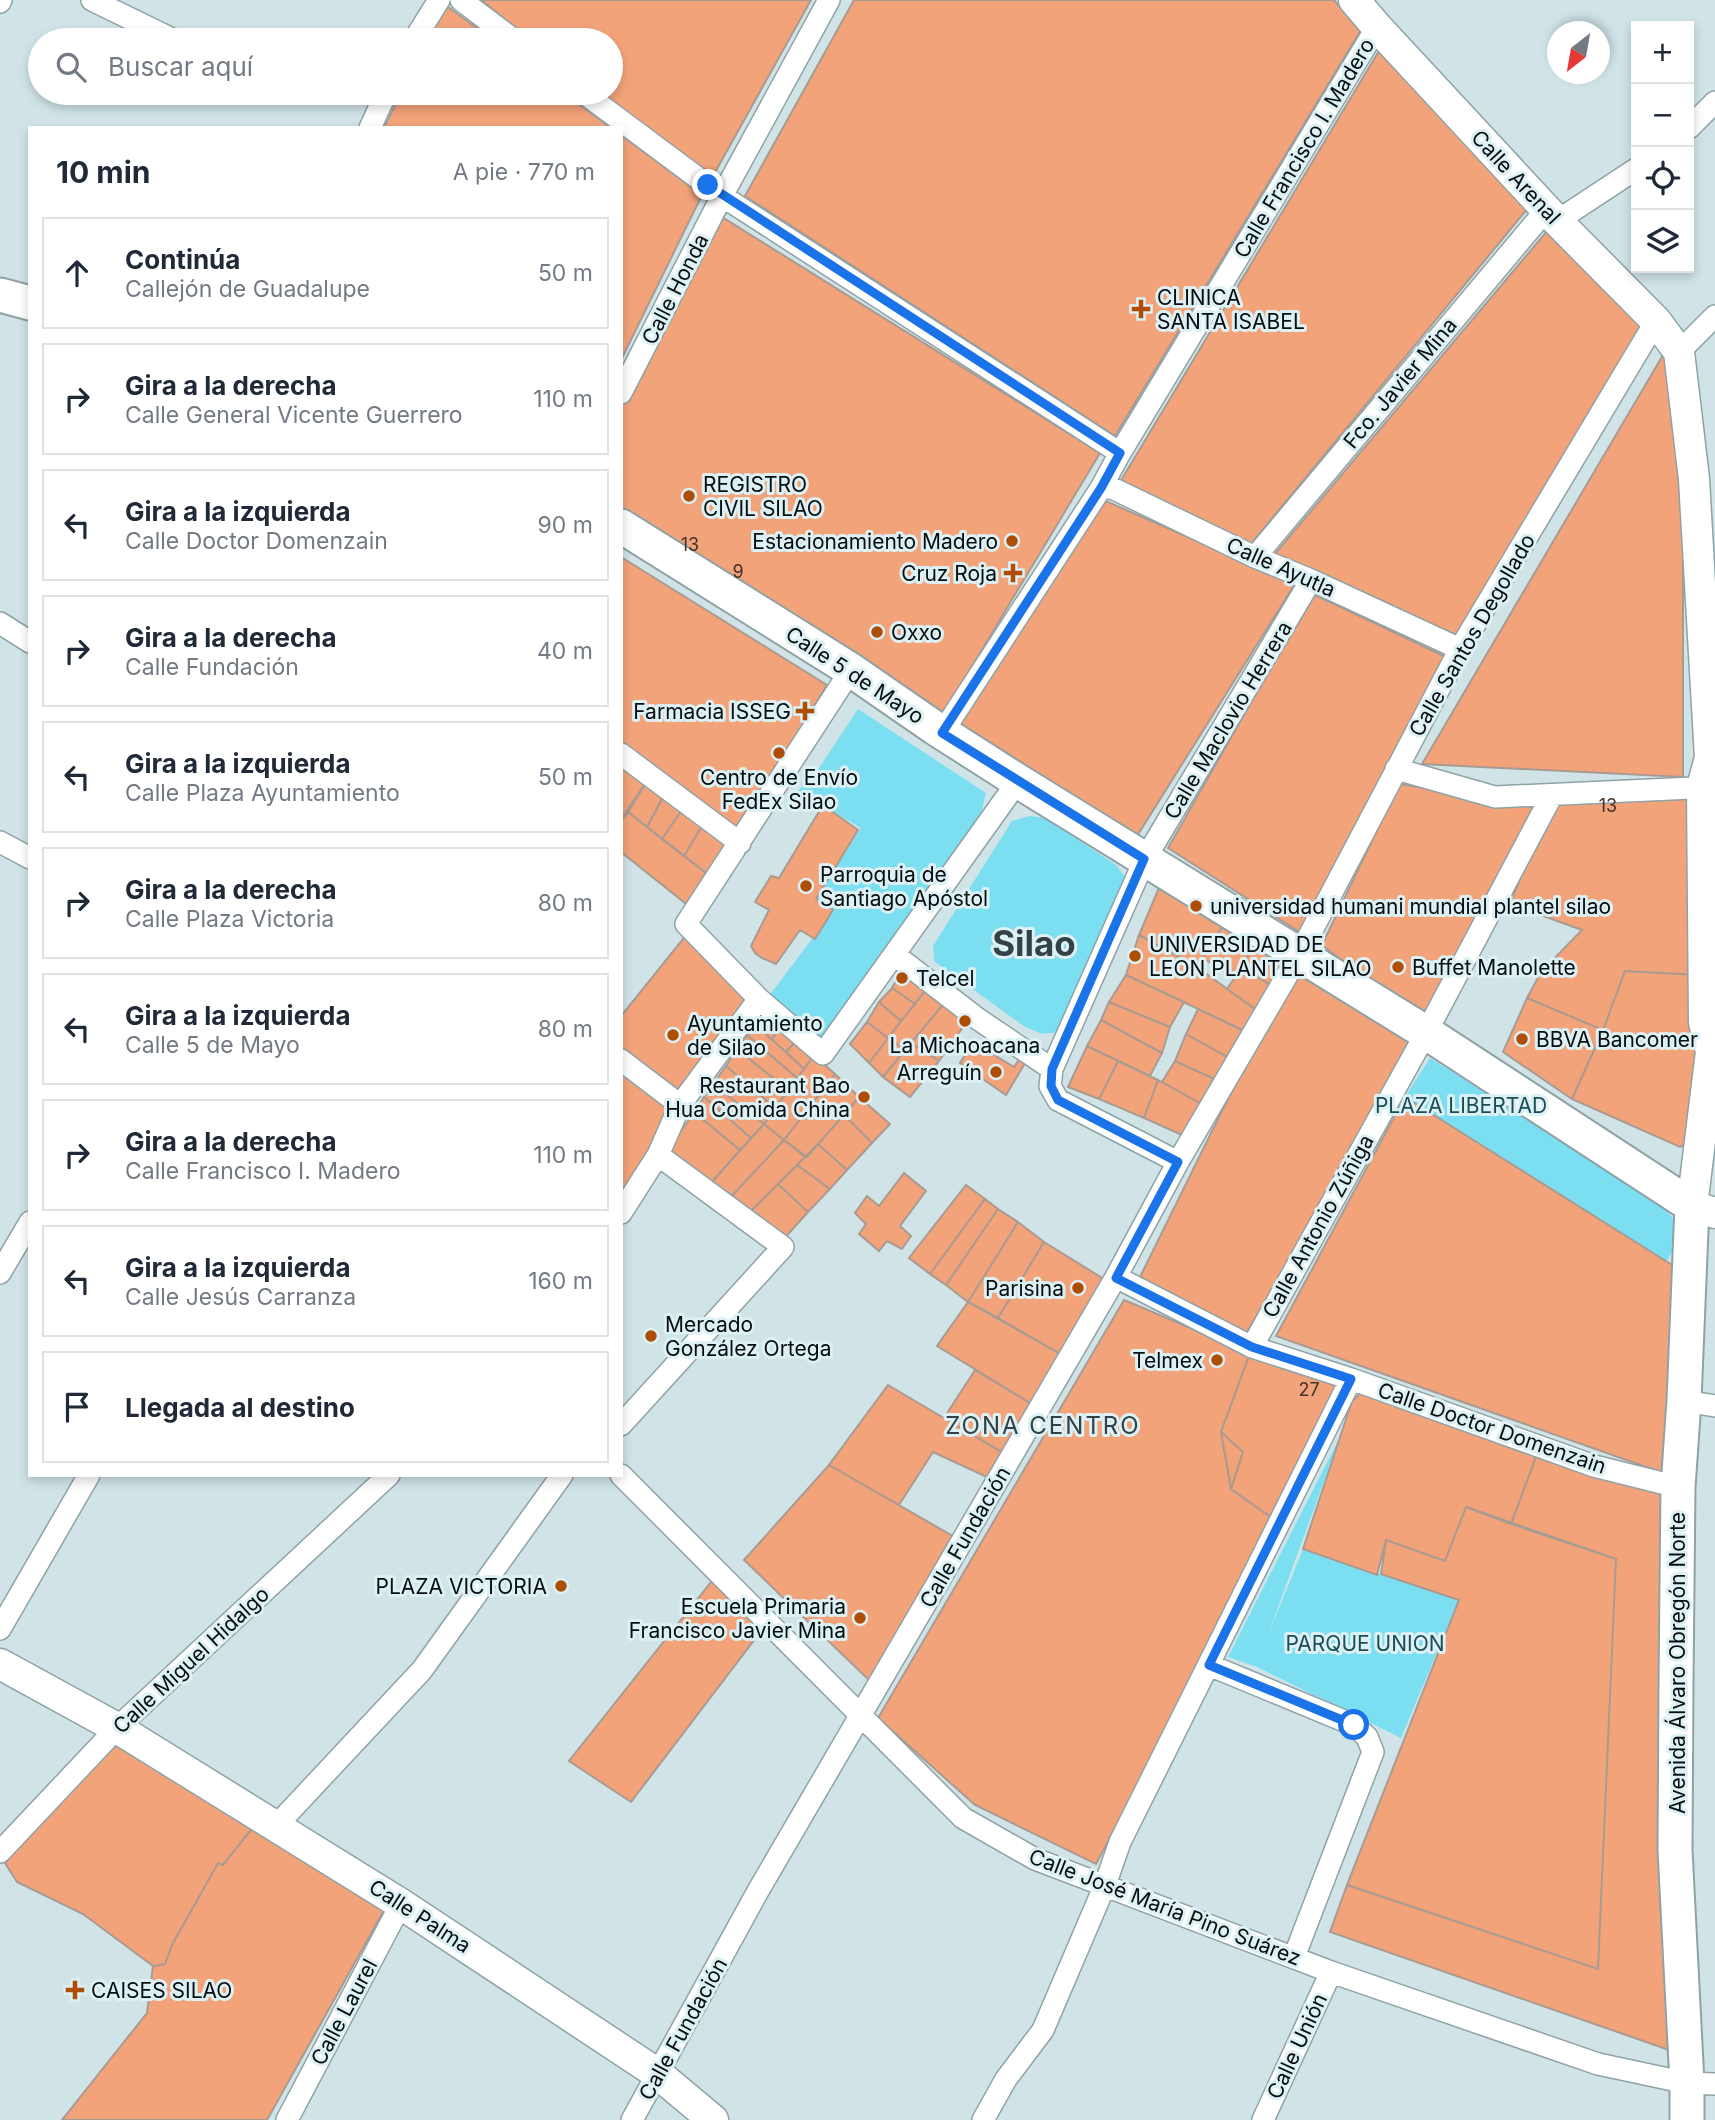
<!DOCTYPE html>
<html lang="es">
<head>
<meta charset="utf-8">
<style>
  body { margin:0; font-family:Inter,sans-serif; background:#f2f2f3; color:#1f2937 }
  .controls { position:absolute; right:21px; top:21px; display:grid; overflow:hidden; border-radius:0px; box-shadow:0 4px 10px #0003 }
  .controls button { width:63px; height:63px; display:grid; place-items:center; padding:0; border:0; border-bottom:2px solid #e0e1e3; background:#fff; color:#1f2937; font:35px sans-serif }
  .compass { position:absolute; left:1547px; top:21px; width:63px; height:63px; border-radius:50%; background:#fff; box-shadow:0 4px 10px #0003; rotate:211deg }
  .stop { position:absolute; width:21px; height:21px; margin:-16px; border:5px solid #1a73e8; border-radius:50%; background:#fff }
  .stop.end { background:#1a73e8; border-color:#fff; box-shadow:0 2px 7px #0008 }
  .list { margin:0; padding:0; list-style:none }
  h2 { display:flex; justify-content:space-between; align-items:center; height:91px; margin:0; padding:0 28px; font-size:30px }
  h2 small { font-size:23px; font-weight:400; color:#747a83 }
  .list li { display:grid; grid-template-columns:46px 1fr auto; gap:21px; align-items:center; box-sizing:border-box; height:112px; margin:0 14px 14px; padding:0 14px; border:2px solid #e0e1e3; border-radius:0px }
  .list b { display:block; font-size:26px; white-space:nowrap }
  .list p { margin:0; font-size:23px; white-space:nowrap; color:#747a83 }
  .list em { font-size:23px; font-style:normal; color:#747a83 }
  .icon { flex:none; width:38px; height:38px; fill:none; stroke:currentColor; stroke-width:2; stroke-linecap:round; stroke-linejoin:round }
  .map { position:relative; flex:none; width:1715px; height:2120px; overflow:hidden }
  .search { position:absolute; background:#fff; box-shadow:0 4px 10px #0003; left:28px; top:28px; width:595px; height:77px; display:flex; align-items:center; gap:18px; box-sizing:border-box; padding:0 24px; border-radius:38px; color:#747a83; font-size:26px }
  .panel { position:absolute; background:#fff; box-shadow:0 4px 10px #0003; left:28px; top:126px; width:595px; height:1351px; border-radius:0px }
  .map>svg:first-child { display:block }
  .green { fill:#7cdff1 }
  .building { fill:#f3a37a; stroke:#a99a92; stroke-width:2 }
  .lines { fill:none; stroke-linecap:round; stroke-linejoin:round }
  .street-casing { stroke:#8fa2a6; stroke-width:24 }
  .secondary-casing { stroke:#8fa2a6; stroke-width:33 }
  .primary-casing { stroke:#8fa2a6; stroke-width:37 }
  .street { stroke:#fff; stroke-width:21 }
  .secondary { stroke:#fff; stroke-width:30 }
  .primary { stroke:#fff; stroke-width:33 }
  .route { stroke:#1a73e8; stroke-width:9 }
  .poi-dot { fill:#ae4e05; stroke:#ddf1f5; stroke-width:2.5 }
  .labels { text-anchor:middle; dominant-baseline:central; stroke-width:6; stroke-linejoin:round; paint-order:stroke }
  .number-label { font-size:18px; fill:#43332a }
  .street-label { font-size:21px; fill:#080e10; stroke:#ddf1f5 }
  .poi-label { font-size:21px; fill:#080e10; stroke:#ddf1f5; text-anchor:start }
  .park-label { font-size:21px; fill:#1a4e57; stroke:#ddf1f5 }
  .quarter-label { font-size:24px; letter-spacing:2px; fill:#324246; stroke:#ddf1f5 }
  .town-label { font-size:35px; font-weight:bold; fill:#324246; stroke:#ddf1f5 }
</style>
</head>
<body>
<div class="map">
<svg width="1715" height="2120" viewBox="0 0 1715 2120">
  <rect width="100%" height="100%" fill="#d0e4e8"/>
  <path class="green" d="M 858,709 L 986,793 L 979,822 L 820,1043 L 769,996 L 833,911 L 816,899 L 861,828 L 798,791 L 819,768 Z
    M 1029,816 L 1045,818 L 1116,865 L 1126,878 L 1059,1032 L 1042,1034 L 1025,1027 L 934,961 L 933,946 L 1012,821 Z
    M 1430,1058 L 1657,1201 L 1673,1218 L 1677,1244 L 1666,1262 L 1405,1097 Z
    M 1340,1437 L 1268,1635 L 1303,1549 L 1459,1600 L 1401,1738 L 1257,1667 L 1228,1657 Z"/>
  <path class="building" d="M 481,0 L 811,0 L 708,185 L 595,93 L 611,93 L 611,40 L 531,40 Z
    M 854,0 L 1334,0 L 1361,30 L 1115,436 L 745,196 Z
    M 444,4 L 493,40 L 427,40 Z
    M 1382,46 L 1528,208 L 1251,544 L 1120,482 Z
    M 401,93 L 564,93 L 611,128 L 384,128 Z
    M 621,135 L 702,195 L 621,360 Z
    M 714,212 L 1100,453 L 935,728 L 621,524 L 621,393 Z
    M 1548,230 L 1645,323 L 1456,639 L 1274,555 Z
    M 1666,350 L 1683,393 L 1683,777 L 1422,764 Z
    M 1101,499 L 1295,584 L 1137,836 L 951,718 Z
    M 621,557 L 827,685 L 733,840 L 621,755 Z
    M 1313,594 L 1446,657 L 1301,933 L 1168,848 Z
    M 621,755 L 651,775 L 621,819 Z
    M 651,775 L 668,787 L 647,827 L 628,812 Z
    M 1399,784 L 1537,805 L 1423,1023 L 1322,945 Z
    M 1558,785 L 1697,797 L 1698,975 L 1625,971 L 1603,1030 L 1527,998 L 1541,972 L 1582,930 L 1510,904 Z
    M 664,796 L 683,808 L 662,839 L 647,827 Z
    M 823,805 L 858,830 L 816,899 L 833,910 L 815,939 L 800,930 L 776,964 L 762,958 L 755,953 L 751,946 L 769,910 L 755,902 L 771,876 L 779,878 Z
    M 683,808 L 705,821 L 684,856 L 662,839 Z
    M 628,812 L 715,880 L 695,911 L 621,852 L 621,821 Z
    M 705,821 L 733,840 L 715,880 L 684,856 Z
    M 1164,876 L 1229,916 L 1197,967 L 1139,935 Z
    M 1229,916 L 1260,935 L 1234,978 L 1203,958 Z
    M 687,934 L 752,999 L 679,1099 L 621,1055 L 621,1016 Z
    M 1139,935 L 1197,967 L 1259,1012 L 1247,1032 L 1126,975 Z
    M 1260,935 L 1291,955 L 1272,986 L 1242,967 Z
    M 1299,955 L 1426,1033 L 1246,1334 L 1140,1277 Z
    M 1242,967 L 1272,986 L 1259,1012 L 1227,989 Z
    M 902,970 L 927,988 L 915,1004 L 892,988 Z
    M 1625,971 L 1698,975 L 1702,1039 L 1690,1142 L 1680,1147 L 1572,1099 L 1603,1030 Z
    M 1126,975 L 1184,1002 L 1170,1027 L 1109,1002 Z
    M 892,988 L 915,1004 L 901,1021 L 879,1002 Z
    M 927,988 L 946,1001 L 905,1050 L 888,1038 Z
    M 1527,998 L 1603,1030 L 1572,1099 L 1503,1052 Z
    M 946,1001 L 968,1020 L 939,1061 L 911,1043 Z
    M 879,1002 L 901,1021 L 888,1038 L 867,1022 Z
    M 1109,1002 L 1170,1027 L 1162,1053 L 1101,1020 Z
    M 1198,1009 L 1244,1031 L 1229,1058 L 1186,1034 Z
    M 764,1010 L 783,1027 L 771,1039 L 755,1024 Z
    M 1101,1020 L 1162,1053 L 1150,1076 L 1087,1046 Z
    M 867,1022 L 888,1038 L 869,1063 L 850,1044 Z
    M 755,1024 L 804,1069 L 797,1078 L 747,1035 Z
    M 783,1027 L 797,1040 L 786,1052 L 771,1039 Z
    M 1186,1034 L 1229,1058 L 1219,1081 L 1175,1061 Z
    M 747,1035 L 797,1078 L 788,1090 L 737,1049 Z
    M 888,1038 L 905,1050 L 883,1077 L 869,1063 Z
    M 797,1040 L 814,1055 L 804,1069 L 786,1052 Z
    M 973,1042 L 1014,1067 L 1022,1055 L 1028,1058 L 1006,1095 L 960,1063 Z
    M 911,1043 L 939,1061 L 910,1097 L 883,1077 Z
    M 1087,1046 L 1118,1061 L 1099,1099 L 1068,1087 Z
    M 737,1049 L 788,1090 L 775,1108 L 726,1066 Z
    M 814,1055 L 835,1074 L 784,1140 L 764,1124 Z
    M 621,1061 L 680,1105 L 621,1213 Z
    M 1118,1061 L 1158,1080 L 1144,1118 L 1099,1099 Z
    M 1175,1061 L 1219,1081 L 1203,1105 L 1162,1082 Z
    M 726,1066 L 775,1108 L 764,1124 L 713,1084 Z
    M 835,1074 L 859,1097 L 807,1157 L 784,1140 Z
    M 1158,1080 L 1203,1105 L 1184,1136 L 1144,1118 Z
    M 713,1084 L 764,1124 L 751,1138 L 704,1097 Z
    M 704,1097 L 751,1138 L 740,1150 L 694,1112 Z
    M 859,1097 L 890,1124 L 872,1143 L 844,1115 Z
    M 1405,1097 L 1680,1270 L 1669,1475 L 1276,1336 Z
    M 694,1112 L 740,1150 L 711,1183 L 669,1149 Z
    M 844,1115 L 872,1143 L 847,1170 L 818,1144 Z
    M 764,1124 L 784,1140 L 730,1198 L 711,1183 Z
    M 784,1140 L 805,1157 L 749,1213 L 730,1198 Z
    M 818,1144 L 847,1170 L 830,1189 L 797,1165 Z
    M 797,1165 L 830,1189 L 808,1212 L 778,1184 Z
    M 904,1173 L 926,1191 L 900,1226 L 911,1236 L 902,1249 L 887,1241 L 879,1251 L 859,1234 L 866,1224 L 855,1213 L 867,1196 L 879,1206 Z
    M 778,1184 L 808,1212 L 783,1240 L 749,1213 Z
    M 966,1185 L 985,1199 L 930,1274 L 909,1258 Z
    M 985,1199 L 998,1209 L 946,1285 L 930,1274 Z
    M 998,1209 L 1018,1222 L 968,1302 L 946,1285 Z
    M 1018,1222 L 1044,1242 L 998,1318 L 968,1302 Z
    M 1044,1242 L 1112,1284 L 1064,1356 L 998,1318 Z
    M 1124,1300 L 1250,1353 L 1221,1432 L 1243,1452 L 1231,1489 L 1279,1523 L 1096,1864 L 975,1805 L 878,1718 Z
    M 968,1302 L 1064,1356 L 1035,1406 L 937,1346 Z
    M 1250,1353 L 1343,1381 L 1279,1523 L 1231,1489 L 1221,1432 Z
    M 975,1370 L 1035,1406 L 1007,1455 L 944,1418 Z
    M 888,1385 L 1003,1453 L 989,1478 L 933,1452 L 899,1505 L 829,1465 Z
    M 1361,1393 L 1537,1454 L 1511,1524 L 1466,1507 L 1445,1561 L 1386,1540 L 1377,1575 L 1303,1549 L 1352,1401 Z
    M 1537,1454 L 1678,1497 L 1672,2051 L 1330,1932 L 1347,1885 L 1598,1969 L 1616,1559 L 1511,1524 Z
    M 829,1465 L 958,1539 L 871,1682 L 744,1560 Z
    M 1466,1507 L 1616,1559 L 1598,1969 L 1347,1885 L 1459,1600 L 1381,1574 L 1386,1540 L 1445,1561 Z
    M 715,1577 L 764,1627 L 631,1802 L 569,1761 Z
    M 123,1738 L 257,1822 L 223,1865 L 218,1863 L 172,1945 L 165,1964 L 153,1966 L 83,1914 L 17,1882 L 5,1863 L 62,1795 Z
    M 257,1822 L 387,1905 L 267,2120 L 62,2120 L 147,2013 L 153,1966 L 165,1964 L 172,1945 L 218,1863 L 223,1865 Z"/>
  <g class="lines">
    <g class="street-casing">
      <path id="street" d="M 92,0 L 174,40
        M 461,0 L 514,40
        M 0,2 L 1,0
        M 414,40 L 439,0
        M 584,93 L 722,196 L 1120,453
        M 370,128 L 386,93
        M 1689,128 L 1715,102
        M 1557,221 L 1636,169
        M 1679,352 L 1715,316
        M 621,393 L 722,196 L 829,0
        M 1101,488 L 1112,488 L 1255,557 L 1311,580 L 1460,649
        M 1255,557 L 1546,210
        M 0,623 L 30,642
        M 851,670 L 686,924 L 759,999 L 823,1054 L 1018,781
        M 942,733 L 1101,488 L 1120,453 L 1377,27
        M 621,754 L 740,843
        M 1396,769 L 1495,797 L 1715,787
        M 0,842 L 30,858
        M 895,955 L 978,1019 L 1052,1069 L 1050,1086 L 1058,1100 L 1178,1162
        M 621,1060 L 680,1105
        M 1052,1069 L 1145,859 L 1311,580
        M 621,1213 L 658,1155 L 680,1105 L 759,999
        M 0,1273 L 30,1222
        M 1116,1277 L 1252,1347 L 1351,1379 L 1594,1466 L 1678,1487
        M 1252,1347 L 1426,1033 L 1552,795
        M 1684,1401 L 1715,1406
        M 621,1425 L 783,1247 L 658,1155
        M 621,1475 L 963,1818 L 1035,1859 L 1331,1972 L 1598,2064 L 1687,2083 L 1715,2084
        M 0,1629 L 89,1475
        M 1209,1665 L 1354,1725 L 1367,1737 L 1373,1752 L 1294,1957
        M 276,1826 L 422,1670 L 562,1475
        M 0,1852 L 117,1728 L 389,1475
        M 287,2120 L 401,1904
        M 632,2120 L 758,1891 L 1116,1277 L 1178,1162 L 1299,955 L 1460,649 L 1656,321
        M 983,2120 L 1006,2079 L 1043,2030 L 1105,1885 L 1120,1842 L 1351,1379
        M 1263,2120 L 1331,1972"/>
    </g>
    <g class="secondary-casing">
      <path id="secondary" d="M 1354,0 L 1377,27 L 1557,221 L 1656,321 L 1679,352 L 1694,479 L 1710,758 L 1702,787 L 1704,1022 L 1711,1052
        M 1715,1043 L 1711,1052 L 1692,1206 L 1715,1213
        M 0,1664 L 117,1728 L 401,1904 L 658,2074 L 713,2120"/>
    </g>
    <g class="primary-casing">
      <path id="primary" d="M 0,295 L 30,303
        M 621,526 L 851,670 L 935,728 L 1018,781 L 1433,1037 L 1692,1206 L 1684,1401 L 1678,1487 L 1676,1683 L 1675,1850 L 1687,2083 L 1687,2120"/>
    </g>
    <use href="#street" class="street"/>
    <use href="#secondary" class="secondary"/>
    <use href="#primary" class="primary"/>
  </g>
  <g class="lines">
    <path class="route" d="M 708,185 L 1120,453 L 1101,488 L 942,733 L 1144,859 L 1052,1069 L 1051,1086 L 1058,1100 L 1178,1162 L 1116,1278 L 1252,1347 L 1351,1379 L 1209,1665 L 1354,1725"/>
  </g>
  <g class="poi-dot">
    <path d="M1137.5 298.5h7v7h7v7h-7v7h-7v-7h-7v-7h7z"/>
    <circle cx="689" cy="496" r="7"/>
    <circle cx="1012" cy="541" r="7"/>
    <path d="M1009.5 562.5h7v7h7v7h-7v7h-7v-7h-7v-7h7z"/>
    <circle cx="877" cy="632" r="7"/>
    <path d="M801.5 700.5h7v7h7v7h-7v7h-7v-7h-7v-7h7z"/>
    <circle cx="779" cy="753" r="7"/>
    <circle cx="806" cy="886" r="7"/>
    <circle cx="1196" cy="906" r="7"/>
    <circle cx="1135" cy="956" r="7"/>
    <circle cx="1398" cy="967" r="7"/>
    <circle cx="902" cy="978" r="7"/>
    <circle cx="965" cy="1021" r="7"/>
    <circle cx="673" cy="1035" r="7"/>
    <circle cx="1522" cy="1039" r="7"/>
    <circle cx="996" cy="1072" r="7"/>
    <circle cx="864" cy="1097" r="7"/>
    <circle cx="1078" cy="1288" r="7"/>
    <circle cx="651" cy="1336" r="7"/>
    <circle cx="1217" cy="1360" r="7"/>
    <circle cx="561" cy="1586" r="7"/>
    <circle cx="860" cy="1618" r="7"/>
    <path d="M71.5 1979.5h7v7h7v7h-7v7h-7v-7h-7v-7h7z"/>
  </g>
  <g class="labels">
    <g class="number-label">
      <text x="690" y="544">13</text>
      <text x="738" y="571">9</text>
      <text x="1608" y="805">13</text>
      <text x="1309" y="1389">27</text>
    </g>
    <g class="street-label">
      <text transform="translate(1304 148) rotate(-59)">Calle Francisco I. Madero</text>
      <text transform="translate(1516 177) rotate(47)">Calle Arenal</text>
      <text transform="translate(675 289) rotate(-63)">Calle Honda</text>
      <text transform="translate(1400 383) rotate(-50)">Fco. Javier Mina</text>
      <text transform="translate(1281 567) rotate(24)">Calle Ayutla</text>
      <text transform="translate(1472 635) rotate(-60)">Calle Santos Degollado</text>
      <text transform="translate(855 675) rotate(33)">Calle 5 de Mayo</text>
      <text transform="translate(1228 720) rotate(-59)">Calle Maclovio Herrera</text>
      <text transform="translate(1318 1226) rotate(-61)">Calle Antonio Zúñiga</text>
      <text transform="translate(1492 1428) rotate(19)">Calle Doctor Domenzain</text>
      <text transform="translate(965 1537) rotate(-60)">Calle Fundación</text>
      <text transform="translate(191 1660) rotate(-43)">Calle Miguel Hidalgo</text>
      <text transform="translate(1677 1663) rotate(-90)">Avenida Álvaro Obregón Norte</text>
      <text transform="translate(1165 1907) rotate(21)">Calle José María Pino Suárez</text>
      <text transform="translate(420 1916) rotate(33)">Calle Palma</text>
      <text transform="translate(344 2012) rotate(-62)">Calle Laurel</text>
      <text transform="translate(683 2029) rotate(-61)">Calle Fundación</text>
      <text transform="translate(1297 2046) rotate(-65)">Calle Unión</text>
    </g>
    <g class="poi-label">
      <text x="1157" y="297">CLINICA<tspan x="1157" dy="24">SANTA ISABEL</tspan></text>
      <text x="703" y="484">REGISTRO<tspan x="703" dy="24">CIVIL SILAO</tspan></text>
      <text x="998" y="541" text-anchor="end">Estacionamiento Madero</text>
      <text x="997" y="573" text-anchor="end">Cruz Roja</text>
      <text x="891" y="632">Oxxo</text>
      <text x="791" y="711" text-anchor="end">Farmacia ISSEG</text>
      <text x="779" y="777" text-anchor="middle">Centro de Envío<tspan x="779" dy="24">FedEx Silao</tspan></text>
      <text x="820" y="874">Parroquia de<tspan x="820" dy="24">Santiago Apóstol</tspan></text>
      <text x="1210" y="906">universidad humani mundial plantel silao</text>
      <text x="1149" y="944">UNIVERSIDAD DE<tspan x="1149" dy="24">LEON PLANTEL SILAO</tspan></text>
      <text x="1412" y="967">Buffet Manolette</text>
      <text x="916" y="978">Telcel</text>
      <text x="687" y="1023">Ayuntamiento<tspan x="687" dy="24">de Silao</tspan></text>
      <text x="1536" y="1039">BBVA Bancomer</text>
      <text x="965" y="1045" text-anchor="middle">La Michoacana</text>
      <text x="982" y="1072" text-anchor="end">Arreguín</text>
      <text x="850" y="1085" text-anchor="end">Restaurant Bao<tspan x="850" dy="24">Hua Comida China</tspan></text>
      <text x="1064" y="1288" text-anchor="end">Parisina</text>
      <text x="665" y="1324">Mercado<tspan x="665" dy="24">González Ortega</tspan></text>
      <text x="1203" y="1360" text-anchor="end">Telmex</text>
      <text x="547" y="1586" text-anchor="end">PLAZA VICTORIA</text>
      <text x="846" y="1606" text-anchor="end">Escuela Primaria<tspan x="846" dy="24">Francisco Javier Mina</tspan></text>
      <text x="91" y="1990">CAISES SILAO</text>
    </g>
    <g class="park-label">
      <text x="1461" y="1105">PLAZA LIBERTAD</text>
      <text x="1365" y="1643">PARQUE UNION</text>
    </g>
    <g class="quarter-label">
      <text x="1043" y="1425">ZONA CENTRO</text>
    </g>
    <g class="town-label">
      <text x="1034" y="943">Silao</text>
    </g>
  </g>
</svg>
<div class="controls">
<button>+</button>
<button>−</button>
<button><svg class="icon" aria-label="locate" viewBox="0 0 24 24"><circle cx="12" cy="12" r="6"/><path d="M12 2v4M12 18v4M2 12h4M18 12h4"/></svg></button>
<button><svg class="icon" aria-label="layers" viewBox="0 0 24 24"><path d="M12 4l9 5-9 5-9-5zM3 14l9 5 9-5"/></svg></button>
</div>
<svg class="compass" viewBox="-18 -18 36 36"><path d="M0-13l5 13h-10z" fill="#e53935"/><path d="M0 13l5-13h-10z" fill="#747a83"/></svg>
<div class="stop" style="left:1354px;top:1725px"></div>
<div class="stop end" style="left:708px;top:185px"></div>
<div class="search"><svg class="icon" aria-label="search" viewBox="0 0 24 24"><circle cx="10" cy="10" r="6"/><path d="M15 15l6 6"/></svg>Buscar aquí</div>
<section class="panel">
<h2>10 min<small>A pie · 770 m</small></h2>
<ul class="list">
<li><svg class="icon" aria-label="ahead" viewBox="0 0 24 24"><path d="M12 20V5M6 11l6-6 6 6"/></svg><div><b>Continúa</b><p>Callejón de Guadalupe</p></div><em>50 m</em></li>
<li><svg class="icon" aria-label="right" viewBox="0 0 24 24"><path d="M7 20v-9h11M14 6l5 5-5 5"/></svg><div><b>Gira a la derecha</b><p>Calle General Vicente Guerrero</p></div><em>110 m</em></li>
<li><svg class="icon" aria-label="left" viewBox="0 0 24 24"><path d="M17 20v-9H6M10 6l-5 5 5 5"/></svg><div><b>Gira a la izquierda</b><p>Calle Doctor Domenzain</p></div><em>90 m</em></li>
<li><svg class="icon" aria-label="right" viewBox="0 0 24 24"><path d="M7 20v-9h11M14 6l5 5-5 5"/></svg><div><b>Gira a la derecha</b><p>Calle Fundación</p></div><em>40 m</em></li>
<li><svg class="icon" aria-label="left" viewBox="0 0 24 24"><path d="M17 20v-9H6M10 6l-5 5 5 5"/></svg><div><b>Gira a la izquierda</b><p>Calle Plaza Ayuntamiento</p></div><em>50 m</em></li>
<li><svg class="icon" aria-label="right" viewBox="0 0 24 24"><path d="M7 20v-9h11M14 6l5 5-5 5"/></svg><div><b>Gira a la derecha</b><p>Calle Plaza Victoria</p></div><em>80 m</em></li>
<li><svg class="icon" aria-label="left" viewBox="0 0 24 24"><path d="M17 20v-9H6M10 6l-5 5 5 5"/></svg><div><b>Gira a la izquierda</b><p>Calle 5 de Mayo</p></div><em>80 m</em></li>
<li><svg class="icon" aria-label="right" viewBox="0 0 24 24"><path d="M7 20v-9h11M14 6l5 5-5 5"/></svg><div><b>Gira a la derecha</b><p>Calle Francisco I. Madero</p></div><em>110 m</em></li>
<li><svg class="icon" aria-label="left" viewBox="0 0 24 24"><path d="M17 20v-9H6M10 6l-5 5 5 5"/></svg><div><b>Gira a la izquierda</b><p>Calle Jesús Carranza</p></div><em>160 m</em></li>
<li><svg class="icon" aria-label="arrive" viewBox="0 0 24 24"><path d="M6 21V4h12l-3 4 3 4H6"/></svg><div><b>Llegada al destino</b></div></li>
</ul>
</section>
</div>
</body>
</html>
